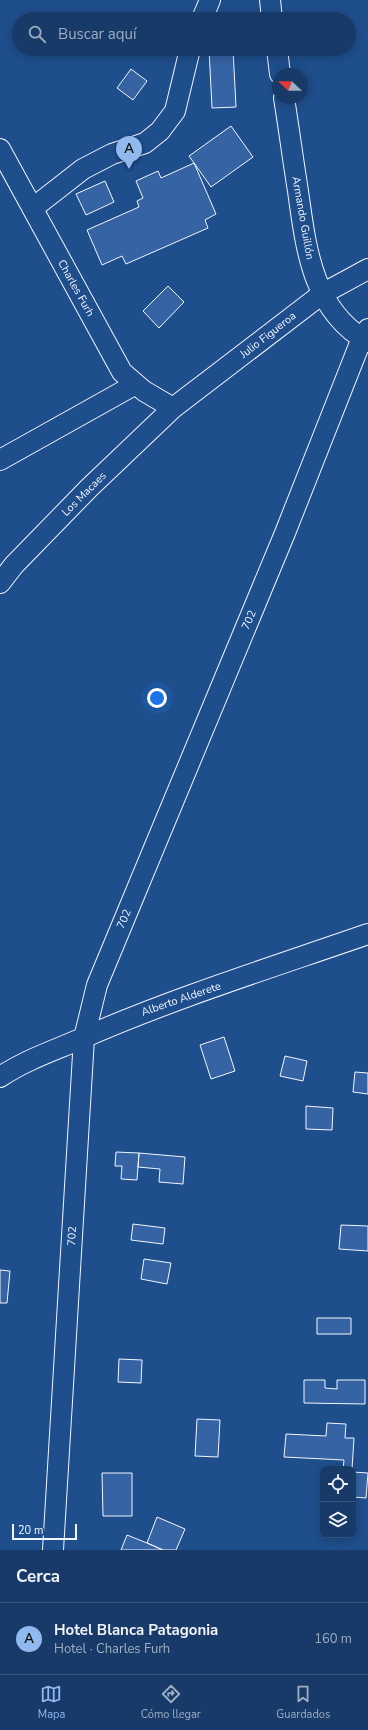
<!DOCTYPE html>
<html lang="es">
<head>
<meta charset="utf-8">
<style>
  body { margin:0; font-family:"Nunito Sans",sans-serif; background:#244571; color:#f1f3f6 }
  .controls { position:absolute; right:12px; bottom:12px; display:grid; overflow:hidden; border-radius:8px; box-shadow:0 2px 10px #0003 }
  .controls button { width:36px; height:36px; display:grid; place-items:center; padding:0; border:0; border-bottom:1px solid #36547d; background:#173a69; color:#f1f3f6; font:20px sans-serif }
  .compass { position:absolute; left:272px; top:68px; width:36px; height:36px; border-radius:50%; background:#173a69; box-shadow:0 2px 10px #0003; rotate:292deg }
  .scale { position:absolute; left:12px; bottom:10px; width:65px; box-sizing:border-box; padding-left:4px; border:2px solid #f2f6ff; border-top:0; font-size:11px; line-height:14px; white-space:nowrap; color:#f2f6ff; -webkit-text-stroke:3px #1f4e8c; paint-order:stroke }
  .you { position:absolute; left:157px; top:698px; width:14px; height:14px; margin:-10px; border:3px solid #fff; border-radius:50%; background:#1a73e8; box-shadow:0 0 0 6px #1a73e833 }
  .badge { display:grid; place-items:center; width:26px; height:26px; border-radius:50%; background:#90b9f0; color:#111; font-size:13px; font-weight:700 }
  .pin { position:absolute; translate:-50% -33px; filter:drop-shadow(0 1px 2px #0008) }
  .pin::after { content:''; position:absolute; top:21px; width:14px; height:12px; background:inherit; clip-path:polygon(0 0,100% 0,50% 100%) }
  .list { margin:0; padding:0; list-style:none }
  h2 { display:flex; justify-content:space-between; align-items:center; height:52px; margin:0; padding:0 16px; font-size:17px }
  h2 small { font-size:13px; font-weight:400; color:#9eadc0 }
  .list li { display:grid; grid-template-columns:26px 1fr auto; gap:12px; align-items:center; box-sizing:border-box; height:72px; padding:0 16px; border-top:1px solid #36547d }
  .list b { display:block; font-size:15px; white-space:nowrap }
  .list p { margin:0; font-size:13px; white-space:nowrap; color:#9eadc0 }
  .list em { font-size:13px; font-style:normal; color:#9eadc0 }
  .icon { flex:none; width:22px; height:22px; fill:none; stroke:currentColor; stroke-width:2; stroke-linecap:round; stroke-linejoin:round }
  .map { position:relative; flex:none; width:368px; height:1550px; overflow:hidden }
  .search { position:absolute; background:#173a69; box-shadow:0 2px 10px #0003; left:12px; right:12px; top:12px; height:44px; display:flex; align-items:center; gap:10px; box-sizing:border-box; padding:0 14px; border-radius:22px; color:#9eadc0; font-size:15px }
  .sheet { height:124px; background:#173a69 }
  nav { display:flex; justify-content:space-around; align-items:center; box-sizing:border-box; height:56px; border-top:1px solid #36547d; background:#173a69; font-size:11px; color:#9eadc0 }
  nav a { display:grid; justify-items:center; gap:2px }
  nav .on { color:#90b9f0 }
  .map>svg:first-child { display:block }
  .building { fill:#3563a3; stroke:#f2f6ff }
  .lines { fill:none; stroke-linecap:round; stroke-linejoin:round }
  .street-casing { stroke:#f2f6ff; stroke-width:22 }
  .street { stroke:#1f4e8c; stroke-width:20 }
  .labels { text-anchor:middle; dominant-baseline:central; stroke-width:3; stroke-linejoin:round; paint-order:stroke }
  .street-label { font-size:11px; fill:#f2f6ff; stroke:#1f4e8c }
</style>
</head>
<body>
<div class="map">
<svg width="368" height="1550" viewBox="0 0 368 1550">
  <rect width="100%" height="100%" fill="#1f4e8c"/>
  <path class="building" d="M 209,49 L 233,49 L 236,107 L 212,108 Z
    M 131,69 L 147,81 L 133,100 L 117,88 Z
    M 231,126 L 253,157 L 211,187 L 189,156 Z
    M 194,163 L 216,214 L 205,220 L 208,228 L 126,264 L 122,256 L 102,265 L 87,230 L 139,207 L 137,201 L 143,198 L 136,181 L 158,171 L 161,178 Z
    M 105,181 L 114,202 L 86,215 L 76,194 Z
    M 168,286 L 184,302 L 159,328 L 143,311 Z
    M 224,1037 L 235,1071 L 211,1079 L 200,1045 Z
    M 285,1056 L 307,1061 L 303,1081 L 280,1076 Z
    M 355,1072 L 368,1073 L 368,1094 L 353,1092 Z
    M 306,1106 L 333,1108 L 332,1130 L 306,1129 Z
    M 116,1152 L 139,1153 L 137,1180 L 121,1179 L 122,1166 L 115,1166 Z
    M 139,1153 L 185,1157 L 183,1184 L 159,1182 L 160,1169 L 138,1167 Z
    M 133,1224 L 165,1228 L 163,1244 L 131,1240 Z
    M 341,1225 L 368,1226 L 368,1251 L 339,1249 Z
    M 144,1259 L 171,1263 L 167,1284 L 141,1279 Z
    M 0,1270 L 10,1271 L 7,1303 L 0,1303 Z
    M 317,1318 L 351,1318 L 351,1334 L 317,1334 Z
    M 119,1359 L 142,1360 L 141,1383 L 118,1382 Z
    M 304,1380 L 325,1380 L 325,1388 L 337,1389 L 337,1380 L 365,1380 L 365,1404 L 304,1403 Z
    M 197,1419 L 220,1420 L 218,1457 L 195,1456 Z
    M 327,1423 L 346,1424 L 345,1438 L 354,1438 L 352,1469 L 343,1469 L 344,1460 L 284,1457 L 286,1434 L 326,1436 Z
    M 353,1472 L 368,1473 L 366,1498 L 353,1497 Z
    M 102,1473 L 132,1473 L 132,1516 L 103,1516 Z
    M 157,1517 L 185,1529 L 176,1550 L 163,1550 L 147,1543 Z
    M 127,1535 L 147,1543 L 163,1550 L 121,1550 Z"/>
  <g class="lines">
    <g class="street-casing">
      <path id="street" d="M 270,0 L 272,19
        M 202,19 L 210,0
        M 277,49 L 280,74
        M 284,98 C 289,129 293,160 298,191 C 306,248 312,310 368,342
        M 0,149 L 122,372 L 144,391 L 173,408
        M 33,208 L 83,169 L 112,154 L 145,143 L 160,131 L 175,111 L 190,49
        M 0,460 L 136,384
        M 0,583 L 14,565 L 89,488 L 173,408 L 322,294 L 368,269
        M 0,1077 C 27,1059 56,1050 85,1037 C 177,997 273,967 368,934
        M 53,1550 L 84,1038 L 97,985 L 285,533 L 362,338 L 368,329"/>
    </g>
    <use href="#street" class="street"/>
  </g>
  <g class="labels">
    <g class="street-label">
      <text transform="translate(303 218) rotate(80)">Armando Guillón</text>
      <text transform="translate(76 288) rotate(61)">Charles Furh</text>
      <text transform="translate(268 335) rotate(-38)">Julio Figueroa</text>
      <text transform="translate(84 494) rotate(-45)">Los Macaes</text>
      <text transform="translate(249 620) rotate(-67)">702</text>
      <text transform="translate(124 919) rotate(-67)">702</text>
      <text transform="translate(181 999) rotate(-19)">Alberto Alderete</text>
      <text transform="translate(72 1236) rotate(-87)">702</text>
    </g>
  </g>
</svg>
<div class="controls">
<button><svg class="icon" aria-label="locate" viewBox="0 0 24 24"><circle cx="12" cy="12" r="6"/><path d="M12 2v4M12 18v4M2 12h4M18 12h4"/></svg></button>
<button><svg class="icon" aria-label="layers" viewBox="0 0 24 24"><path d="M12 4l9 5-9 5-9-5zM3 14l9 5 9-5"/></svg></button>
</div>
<svg class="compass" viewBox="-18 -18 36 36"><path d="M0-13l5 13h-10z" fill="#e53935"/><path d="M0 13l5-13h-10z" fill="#9eadc0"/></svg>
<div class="scale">20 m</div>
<div class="you"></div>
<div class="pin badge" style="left:129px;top:169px">A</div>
<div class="search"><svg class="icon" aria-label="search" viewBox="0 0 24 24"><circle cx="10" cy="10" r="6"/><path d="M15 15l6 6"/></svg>Buscar aquí</div>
</div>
<section class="sheet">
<h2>Cerca<small></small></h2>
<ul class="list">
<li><span class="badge">A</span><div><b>Hotel Blanca Patagonia</b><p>Hotel · Charles Furh</p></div><em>160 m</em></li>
</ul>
</section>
<nav>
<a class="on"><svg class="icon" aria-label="map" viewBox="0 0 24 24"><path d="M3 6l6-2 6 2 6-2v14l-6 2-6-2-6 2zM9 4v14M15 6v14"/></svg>Mapa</a>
<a><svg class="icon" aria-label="directions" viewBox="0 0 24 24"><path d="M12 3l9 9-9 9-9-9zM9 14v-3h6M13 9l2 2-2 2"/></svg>Cómo llegar</a>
<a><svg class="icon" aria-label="saved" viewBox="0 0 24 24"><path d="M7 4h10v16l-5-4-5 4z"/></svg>Guardados</a>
</nav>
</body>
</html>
